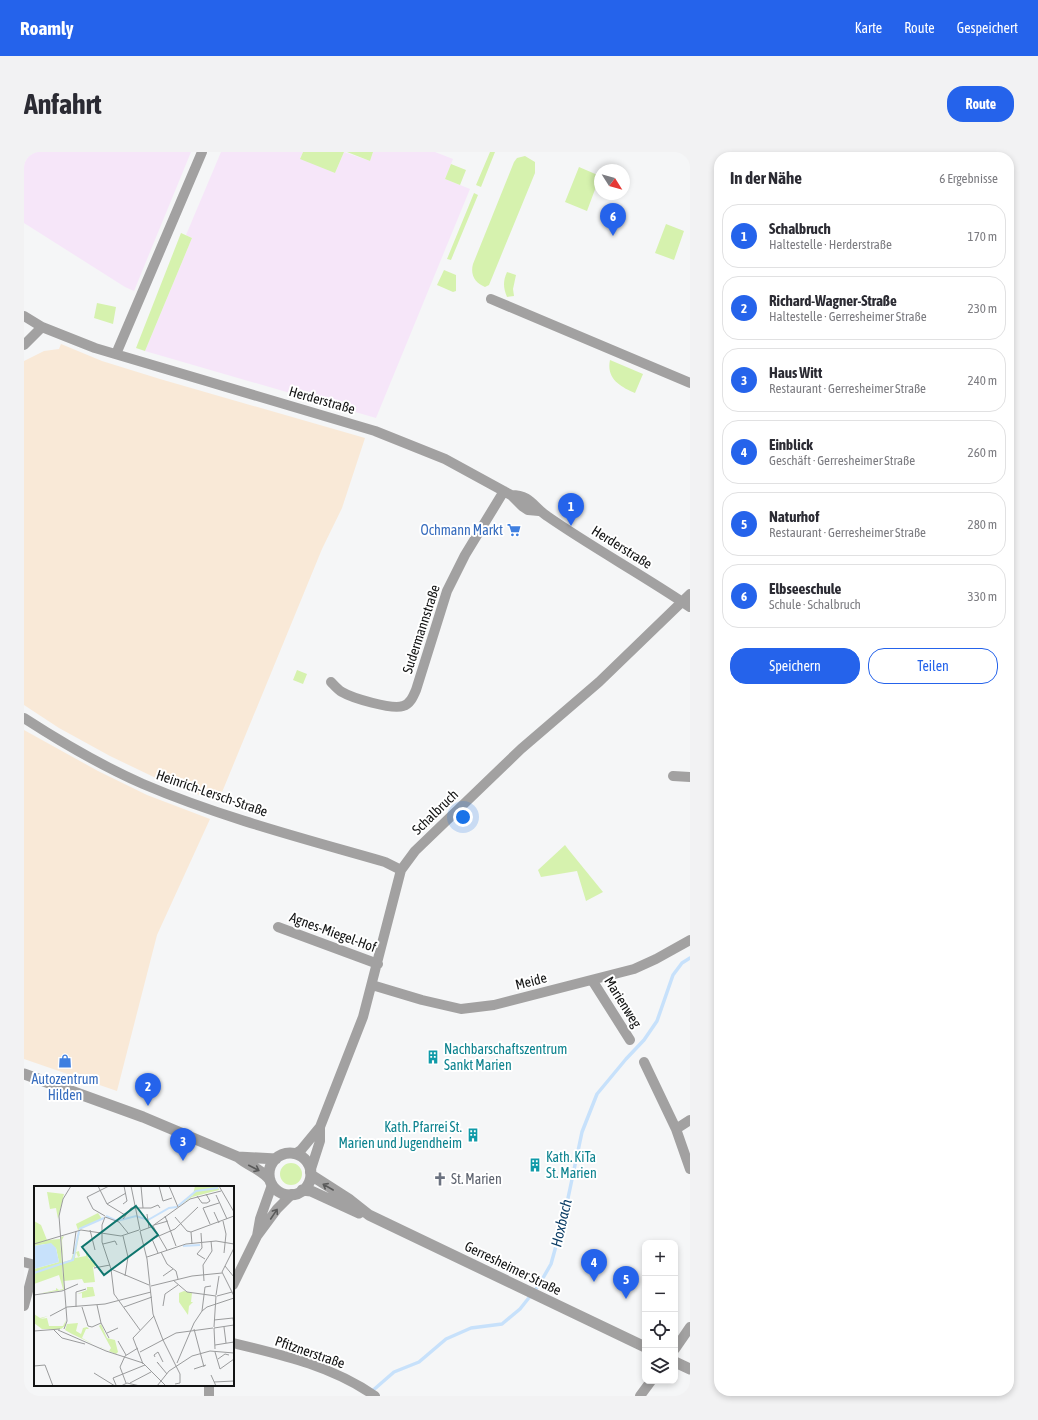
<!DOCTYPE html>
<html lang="de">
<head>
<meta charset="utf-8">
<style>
  body { margin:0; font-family:"Asap Condensed",sans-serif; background:#f2f2f3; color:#2b2b33 }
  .controls { position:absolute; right:12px; bottom:12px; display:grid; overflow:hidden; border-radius:8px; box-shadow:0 2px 6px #0003 }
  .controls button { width:36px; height:36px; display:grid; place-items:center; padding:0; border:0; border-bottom:1px solid #e1e1e2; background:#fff; color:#2b2b33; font:20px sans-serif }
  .compass { position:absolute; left:570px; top:12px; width:36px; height:36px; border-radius:50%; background:#fff; box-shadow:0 2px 6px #0003; rotate:127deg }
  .you { position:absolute; left:439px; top:665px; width:14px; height:14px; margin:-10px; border:3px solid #fff; border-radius:50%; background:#1a73e8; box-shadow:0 0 0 6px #1a73e833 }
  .badge { display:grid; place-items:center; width:26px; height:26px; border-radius:50%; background:#2563eb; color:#fff; font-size:13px; font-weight:700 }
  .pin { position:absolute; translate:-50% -33px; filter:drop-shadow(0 1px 2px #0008) }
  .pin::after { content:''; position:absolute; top:21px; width:14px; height:12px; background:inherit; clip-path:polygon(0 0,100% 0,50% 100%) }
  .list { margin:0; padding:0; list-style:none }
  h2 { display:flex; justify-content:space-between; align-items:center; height:52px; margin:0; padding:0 16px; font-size:17px }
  h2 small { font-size:13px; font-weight:400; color:#7c7c81 }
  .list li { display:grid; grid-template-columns:26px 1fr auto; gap:12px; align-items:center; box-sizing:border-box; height:64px; margin:0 8px 8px; padding:0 8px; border:1px solid #e1e1e2; border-radius:16px }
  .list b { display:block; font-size:15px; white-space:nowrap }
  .list p { margin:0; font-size:13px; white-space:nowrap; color:#7c7c81 }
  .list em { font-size:13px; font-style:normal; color:#7c7c81 }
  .actions { display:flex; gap:8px; padding:12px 16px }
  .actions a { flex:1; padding:9px 0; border:1px solid #2563eb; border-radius:16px; text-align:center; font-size:14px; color:#2563eb }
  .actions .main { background:#2563eb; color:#fff }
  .icon { flex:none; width:22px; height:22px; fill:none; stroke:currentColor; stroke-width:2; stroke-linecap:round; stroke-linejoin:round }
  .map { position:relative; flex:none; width:666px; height:1244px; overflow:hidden; border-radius:16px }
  header { display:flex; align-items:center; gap:24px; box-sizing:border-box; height:56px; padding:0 20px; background:#2563eb; color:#fff }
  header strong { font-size:19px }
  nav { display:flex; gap:22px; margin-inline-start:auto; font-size:14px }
  .intro { display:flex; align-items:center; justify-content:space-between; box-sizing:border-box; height:96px; padding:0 24px }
  h1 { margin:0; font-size:28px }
  .button { padding:10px 18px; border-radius:16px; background:#2563eb; color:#fff; font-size:14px; font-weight:700 }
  main { display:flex; gap:24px; padding:0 24px }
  aside { flex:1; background:#fff; border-radius:16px; box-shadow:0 2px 6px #0003 }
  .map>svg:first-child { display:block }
  .commercial { fill:#f6e6f9 }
  .industrial { fill:#f9e9d7 }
  .green { fill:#d6f2ae }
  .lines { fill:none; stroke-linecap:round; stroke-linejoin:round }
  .stream { stroke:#c7e1fb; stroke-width:3.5 }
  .minor { stroke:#a2a1a1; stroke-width:10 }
  .tertiary { stroke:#a2a1a1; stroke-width:11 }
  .oneway { stroke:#5a5a5a }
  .labels { text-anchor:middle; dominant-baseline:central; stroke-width:4; stroke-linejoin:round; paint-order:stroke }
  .street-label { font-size:14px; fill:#121313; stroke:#fff }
  .shop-label { font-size:14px; fill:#366cbe; stroke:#fff; text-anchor:end }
  .culture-label { font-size:14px; fill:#0d838f; stroke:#fff; text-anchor:start }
  .worship-label { font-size:14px; fill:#5b616d; stroke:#fff; text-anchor:start }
  .water-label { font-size:15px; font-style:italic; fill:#0c3d65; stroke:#fff }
  .inset-river { fill:none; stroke:#c7e1fb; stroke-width:2 }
  .inset-road { fill:none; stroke:#9a9b9c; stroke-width:1 }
  .view { fill:#0f766e; fill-opacity:0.15; stroke:#0f766e; stroke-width:2 }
  .inset-edge { fill:none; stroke:#121313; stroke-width:2 }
</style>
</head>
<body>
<header>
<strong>Roamly</strong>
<nav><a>Karte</a><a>Route</a><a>Gespeichert</a></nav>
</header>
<div class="intro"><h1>Anfahrt</h1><a class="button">Route</a></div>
<main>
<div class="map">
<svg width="666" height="1244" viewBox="0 0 666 1244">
  <rect width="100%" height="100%" fill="#f5f6f7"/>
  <path class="commercial" d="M 0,0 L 167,0 L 110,139 L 101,135 L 0,71 Z
    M 197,0 L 279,0 L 276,6 L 311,21 L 320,0 L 346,9 L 349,0 L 411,0 L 429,7 L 421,27 L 446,37 L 352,266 L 121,199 L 168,86 L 162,83 Z"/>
  <path class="industrial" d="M 37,192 L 78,209 L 136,227 L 341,286 L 318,356 L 298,397 L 194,650 L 136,628 L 86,604 L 35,576 L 0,553 L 0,209 L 20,199 L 35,197 Z
    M 0,578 L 74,619 L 123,643 L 186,667 L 133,783 L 93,939 L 0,907 Z"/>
  <path class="green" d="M 279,0 L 320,0 L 311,21 L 276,7 Z
    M 323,0 L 349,0 L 346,9 Z
    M 466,0 L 471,0 L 457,35 L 452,33 Z
    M 501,4 L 511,10 L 511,21 L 465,133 L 461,135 C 451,131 446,123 449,112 L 490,10 L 493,6 Z
    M 427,12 L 442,18 L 436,33 L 421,27 Z
    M 555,15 L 576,24 L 563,59 L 541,50 Z
    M 450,41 L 454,43 L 427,108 L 423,107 Z
    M 642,72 L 660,79 L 650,108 L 631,101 Z
    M 157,81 L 168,86 L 121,199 L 112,196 Z
    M 420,118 L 432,123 L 432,139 L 429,140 L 413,133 Z
    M 483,120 L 492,123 L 489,137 L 490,144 L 483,145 C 479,135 479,129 483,120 Z
    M 73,151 L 92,155 L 89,172 L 70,166 Z
    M 586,208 L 619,222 L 611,241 C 597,235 582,227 586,208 Z
    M 273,518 L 283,522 L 279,532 L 269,528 Z
    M 541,693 L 544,697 L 579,740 L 562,749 L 553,719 L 517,725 L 514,718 Z
    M256 1022a11 11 0 1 1 22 0a11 11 0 1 1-22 0Z"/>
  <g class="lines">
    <path class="stream" d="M 347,1240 L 370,1220 L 395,1210 L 422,1187 L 447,1176 L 478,1172 L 496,1157 L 515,1133 L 527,1112 L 540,1065 L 558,980 L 573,942 L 602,907 L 620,888 L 633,869 L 649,823 L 658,811 L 666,806"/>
    <path class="minor" d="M 467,147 L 666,231
      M 0,164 L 18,175 L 71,196 L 351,279 L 421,307 L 487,343 L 498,354 L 504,358 L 515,359
      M 0,193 L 18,175
      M 92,202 L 178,0
      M 487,343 C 507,343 509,355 523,364 C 569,396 619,423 666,455
      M 307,530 C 310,533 314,538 318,540 C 328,546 368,558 379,554 C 386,552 389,545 392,538 L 423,439 L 441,403 L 480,339
      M 0,566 C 37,590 78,614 119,632 C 196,665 281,687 361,710 L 377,718
      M 649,624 L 666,625
      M 254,775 L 354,812
      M 568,828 L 606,888
      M 348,833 L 398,848 L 437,857 L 470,853 L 610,817 L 632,807 L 666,788
      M 620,910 L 652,977 L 666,1017
      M 652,977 L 666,968
      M 271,1002 L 277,998 L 296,975 L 339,865 L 377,718 L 391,699 L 497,597 L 575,530 L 666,442
      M 286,1020 L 296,989 L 296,975
      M 233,1084 L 253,1057 L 268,1042
      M 0,1110 L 11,1113
      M 209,1133 L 233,1084 L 236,1067 L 248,1033
      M 0,1154 L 11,1113
      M 209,1191 C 259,1203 308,1214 351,1244
      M 651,1197 L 666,1175
      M 185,1233 L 185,1244
      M 616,1244 L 627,1229"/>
    <path class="tertiary" d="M 0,922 L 119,965 L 214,1005 C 224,1014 238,1017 246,1028
      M245 1022a21 21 0 1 1 42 0a21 21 0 1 1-42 0Z
      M 214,1005 L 252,1007
      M 287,1023 L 326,1048 L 345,1063 L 621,1195
      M 278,1038 L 287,1039 L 335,1061
      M 651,1210 L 666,1217"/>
  </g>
  <defs><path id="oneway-shaft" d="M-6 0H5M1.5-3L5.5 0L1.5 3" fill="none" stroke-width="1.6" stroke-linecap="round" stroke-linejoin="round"/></defs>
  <g class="oneway">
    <use href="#oneway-shaft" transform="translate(230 1016) rotate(27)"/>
    <use href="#oneway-shaft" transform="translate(304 1035) rotate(-150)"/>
    <use href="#oneway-shaft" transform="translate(250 1062) rotate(-56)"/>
  </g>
  <defs>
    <g id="supermarket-bare" transform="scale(1.08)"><path d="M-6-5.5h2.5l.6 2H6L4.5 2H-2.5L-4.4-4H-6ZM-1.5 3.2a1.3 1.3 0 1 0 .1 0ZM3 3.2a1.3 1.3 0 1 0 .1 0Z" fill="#3f7fe0" stroke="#fff" stroke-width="2.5" paint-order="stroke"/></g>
    <g id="building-bare" transform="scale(1.08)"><path d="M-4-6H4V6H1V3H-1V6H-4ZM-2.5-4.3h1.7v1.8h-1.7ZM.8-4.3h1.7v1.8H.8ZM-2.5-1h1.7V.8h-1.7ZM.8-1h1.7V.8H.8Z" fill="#0f9aa8" stroke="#fff" stroke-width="2.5" paint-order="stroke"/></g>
    <g id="shop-bare" transform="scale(1.08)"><path d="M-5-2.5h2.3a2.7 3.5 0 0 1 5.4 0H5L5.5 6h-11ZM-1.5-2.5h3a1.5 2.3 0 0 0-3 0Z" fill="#3f7fe0" stroke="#fff" stroke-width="2.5" paint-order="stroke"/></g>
    <g id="church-bare" transform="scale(1.08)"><path d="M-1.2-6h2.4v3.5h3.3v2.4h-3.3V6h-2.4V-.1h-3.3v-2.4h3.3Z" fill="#6b7280" stroke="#fff" stroke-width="2.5" paint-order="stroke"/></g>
  </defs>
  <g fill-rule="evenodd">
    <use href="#supermarket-bare" x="490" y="378"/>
    <use href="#building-bare" x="409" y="905"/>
    <use href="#shop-bare" x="41" y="909"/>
    <use href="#building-bare" x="449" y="983"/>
    <use href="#building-bare" x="511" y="1013"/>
    <use href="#church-bare" x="416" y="1027"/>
  </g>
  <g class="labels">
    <g class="street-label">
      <text transform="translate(298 248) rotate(16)">Herderstraße</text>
      <text transform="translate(598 395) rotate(32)">Herderstraße</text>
      <text transform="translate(397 477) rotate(-72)">Sudermannstraße</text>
      <text transform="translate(188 641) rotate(19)">Heinrich-Lersch-Straße</text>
      <text transform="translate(411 660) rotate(-44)">Schalbruch</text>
      <text transform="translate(309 780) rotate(20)">Agnes-Miegel-Hof</text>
      <text transform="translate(507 829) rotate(-14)">Meide</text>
      <text transform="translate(599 850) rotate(58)">Marienweg</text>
      <text transform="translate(489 1116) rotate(26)">Gerresheimer Straße</text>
      <text transform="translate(286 1200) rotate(19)">Pfitznerstraße</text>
    </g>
    <g class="shop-label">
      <text x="479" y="378">Ochmann Markt</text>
      <text x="41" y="927" text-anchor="middle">Autozentrum<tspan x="41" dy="16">Hilden</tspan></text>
    </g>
    <g class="culture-label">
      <text x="420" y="897">Nachbarschaftszentrum<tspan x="420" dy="16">Sankt Marien</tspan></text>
      <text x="438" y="975" text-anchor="end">Kath. Pfarrei St.<tspan x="438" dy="16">Marien und Jugendheim</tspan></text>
      <text x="522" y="1005">Kath. KiTa<tspan x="522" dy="16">St. Marien</tspan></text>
    </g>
    <g class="worship-label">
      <text x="427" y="1027">St. Marien</text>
    </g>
    <g class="water-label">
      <text transform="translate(537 1071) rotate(-77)">Hoxbach</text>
    </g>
  </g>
  <g transform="translate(10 1034)">
    <rect width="200" height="200" fill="#f5f6f7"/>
    <path d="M 161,0 L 184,0 L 185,4 L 158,11 L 144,20 L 159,9 ZM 13,6 L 30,8 L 24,33 L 22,22 L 16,23 ZM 64,27 L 68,33 L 44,44 L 42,38 ZM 0,35 L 7,39 L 13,54 L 26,53 L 30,103 L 29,104 L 4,108 L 22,104 L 22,102 L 25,104 L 24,99 L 25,104 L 29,103 L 25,89 L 0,98 L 0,83 L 25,76 L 22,62 L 11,58 L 0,60 ZM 46,45 L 42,66 L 45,65 L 46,70 L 44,71 L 42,66 L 41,72 L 52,70 L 52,66 L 55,73 L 61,75 L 61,81 L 59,81 L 61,96 L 50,97 L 48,93 L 30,95 L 30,98 L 27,51 L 30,50 L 28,54 L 29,76 L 37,74 ZM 53,101 L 59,101 L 61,110 L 48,112 L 48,107 L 43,108 L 53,104 ZM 150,105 L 158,107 L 157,116 L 159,116 L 155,120 L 154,129 L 145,116 L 145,107 ZM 0,128 L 6,132 L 14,130 L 6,133 L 13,132 L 15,140 L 29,140 L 32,134 L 31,140 L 27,143 L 8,143 L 0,137 ZM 44,137 L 42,145 L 47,148 L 49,142 L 53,141 L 55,143 L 52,143 L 48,152 L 59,158 L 38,148 L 31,144 L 33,138 ZM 67,138 L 73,152 L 81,154 L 84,166 L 82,168 L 70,163 L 67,161 L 66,161 L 75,165 L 77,162 L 65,140 Z" fill="#d6f2ae"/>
    <path d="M 17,57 L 22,62 L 25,76 L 0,83 L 0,60 Z" fill="#c7e1fb"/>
    <path class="inset-river" d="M 144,20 L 162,5 L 184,2M 72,30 L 83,35 L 102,30 L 114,34 L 135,22 L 143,21M 45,43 L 70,32M 149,60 L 166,59M 0,87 L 39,74 L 45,45"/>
    <path class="inset-road" d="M 64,0 L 73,18 L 91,29M 97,0 L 106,44M 107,0 L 109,22M 125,0 L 129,15 L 138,12M 135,0 L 144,21M 185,0 L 200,26M 182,9 L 193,33M 163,10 L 168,17 L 173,17 L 176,15 L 172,8M 73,18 L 92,7M 89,18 L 93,15 L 90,0M 180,26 L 185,37M 113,28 L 115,42M 71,30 L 59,23 L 53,11 L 75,0M 131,30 L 142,60M 141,31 L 153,45 L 157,46M 89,33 L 97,22 L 117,22 L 124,19 L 126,22M 189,35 L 192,48 L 190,67M 176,38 L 169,22 L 185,17M 120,39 L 134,35M 119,40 L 133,64M 56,44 L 61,64M 106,45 L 113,73 L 119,128 L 129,154 L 146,188 L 146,197 L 141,198M 106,45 L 117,41 L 156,13 L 187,5M 157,46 L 200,30M 157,46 L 158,58M 94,47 L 85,36 L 71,31 L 68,39 L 68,56 L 77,83 L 80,108 L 106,144M 167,47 L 168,62 L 163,68 L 171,73M 89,50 L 94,71 L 91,90M 0,58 L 47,44 L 87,50 L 105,44M 69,58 L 81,55 L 83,59M 200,62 L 188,86 L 200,110M 127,66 L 133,78 L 142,85 L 144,93M 124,67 L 118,53 L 141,43 L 164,21M 39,68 L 42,45M 113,71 L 152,58 L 182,55 L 200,58M 191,80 L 200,91M 60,82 L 76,79M 77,83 L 115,99M 129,90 L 139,83M 139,94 L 153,106 L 182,110M 170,95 L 169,79 L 178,65 L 177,55M 117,100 L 158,90 L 188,87M 0,109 L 28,105 L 44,98M 182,109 L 185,90M 183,110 L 198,106M 129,120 L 131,108 L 144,99M 42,121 L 42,106 L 52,103M 48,121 L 54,140 L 58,141 L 67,137 L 63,119M 90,121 L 118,111M 168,125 L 171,101 L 177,100M 16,130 L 33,121 L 71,118 L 117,106M 180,134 L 199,132M 67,137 L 75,152M 180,141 L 182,110M 190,141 L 192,157M 180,142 L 200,139 L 199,132M 180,142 L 181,163M 30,143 L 33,135 L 25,30 L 29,13 L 37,0M 160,143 L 170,181M 20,144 L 28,152 L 51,158M 24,144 L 72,165 L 109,177 L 132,200M 0,145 L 26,143M 73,147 L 84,142M 84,155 L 92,169M 181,159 L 200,156M 106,166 L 142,147 L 179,142M 181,166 L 186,183 L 200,173M 121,171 L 120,169 L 124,166 L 129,176M 184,173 L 191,168 L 195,169M 143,177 L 160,137 L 168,125 L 173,121 L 200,112M 109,178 L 99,152 L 120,130M 125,178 L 123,176 L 133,188M 0,180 L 11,179 L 19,200M 160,183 L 172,179M 60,187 L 81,200M 177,189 L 182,200M 180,196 L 200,195M 92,197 L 86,181 L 91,170 L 104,162M 96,197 L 117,186M 82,199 L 79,192 L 111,179M 87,200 L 93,197 L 106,200M 123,200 L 135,185 L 158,170 L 176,165 L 200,167"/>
    <path class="view" d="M 102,20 L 124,49 L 70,89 L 48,61 Z"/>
    <rect width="200" height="200" class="inset-edge"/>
  </g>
</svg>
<div class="controls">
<button>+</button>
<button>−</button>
<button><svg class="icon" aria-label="locate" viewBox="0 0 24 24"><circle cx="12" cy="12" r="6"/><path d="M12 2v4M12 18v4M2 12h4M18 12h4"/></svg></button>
<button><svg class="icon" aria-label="layers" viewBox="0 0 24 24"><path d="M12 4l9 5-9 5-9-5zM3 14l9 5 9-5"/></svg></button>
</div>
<svg class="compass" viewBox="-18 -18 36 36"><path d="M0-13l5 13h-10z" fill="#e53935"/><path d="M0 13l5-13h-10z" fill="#7c7c81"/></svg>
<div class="you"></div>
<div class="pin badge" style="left:547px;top:374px">1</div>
<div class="pin badge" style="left:124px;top:954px">2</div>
<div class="pin badge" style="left:159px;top:1009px">3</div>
<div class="pin badge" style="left:570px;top:1130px">4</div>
<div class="pin badge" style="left:602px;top:1147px">5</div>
<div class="pin badge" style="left:589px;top:84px">6</div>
</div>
<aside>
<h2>In der Nähe<small>6 Ergebnisse</small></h2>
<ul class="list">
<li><span class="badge">1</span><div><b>Schalbruch</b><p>Haltestelle · Herderstraße</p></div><em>170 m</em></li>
<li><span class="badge">2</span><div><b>Richard-Wagner-Straße</b><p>Haltestelle · Gerresheimer Straße</p></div><em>230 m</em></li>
<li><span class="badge">3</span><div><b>Haus Witt</b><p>Restaurant · Gerresheimer Straße</p></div><em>240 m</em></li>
<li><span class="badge">4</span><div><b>Einblick</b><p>Geschäft · Gerresheimer Straße</p></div><em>260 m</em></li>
<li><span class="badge">5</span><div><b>Naturhof</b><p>Restaurant · Gerresheimer Straße</p></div><em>280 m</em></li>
<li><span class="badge">6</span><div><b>Elbseeschule</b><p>Schule · Schalbruch</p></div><em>330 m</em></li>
</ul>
<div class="actions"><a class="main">Speichern</a><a>Teilen</a></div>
</aside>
</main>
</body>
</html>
